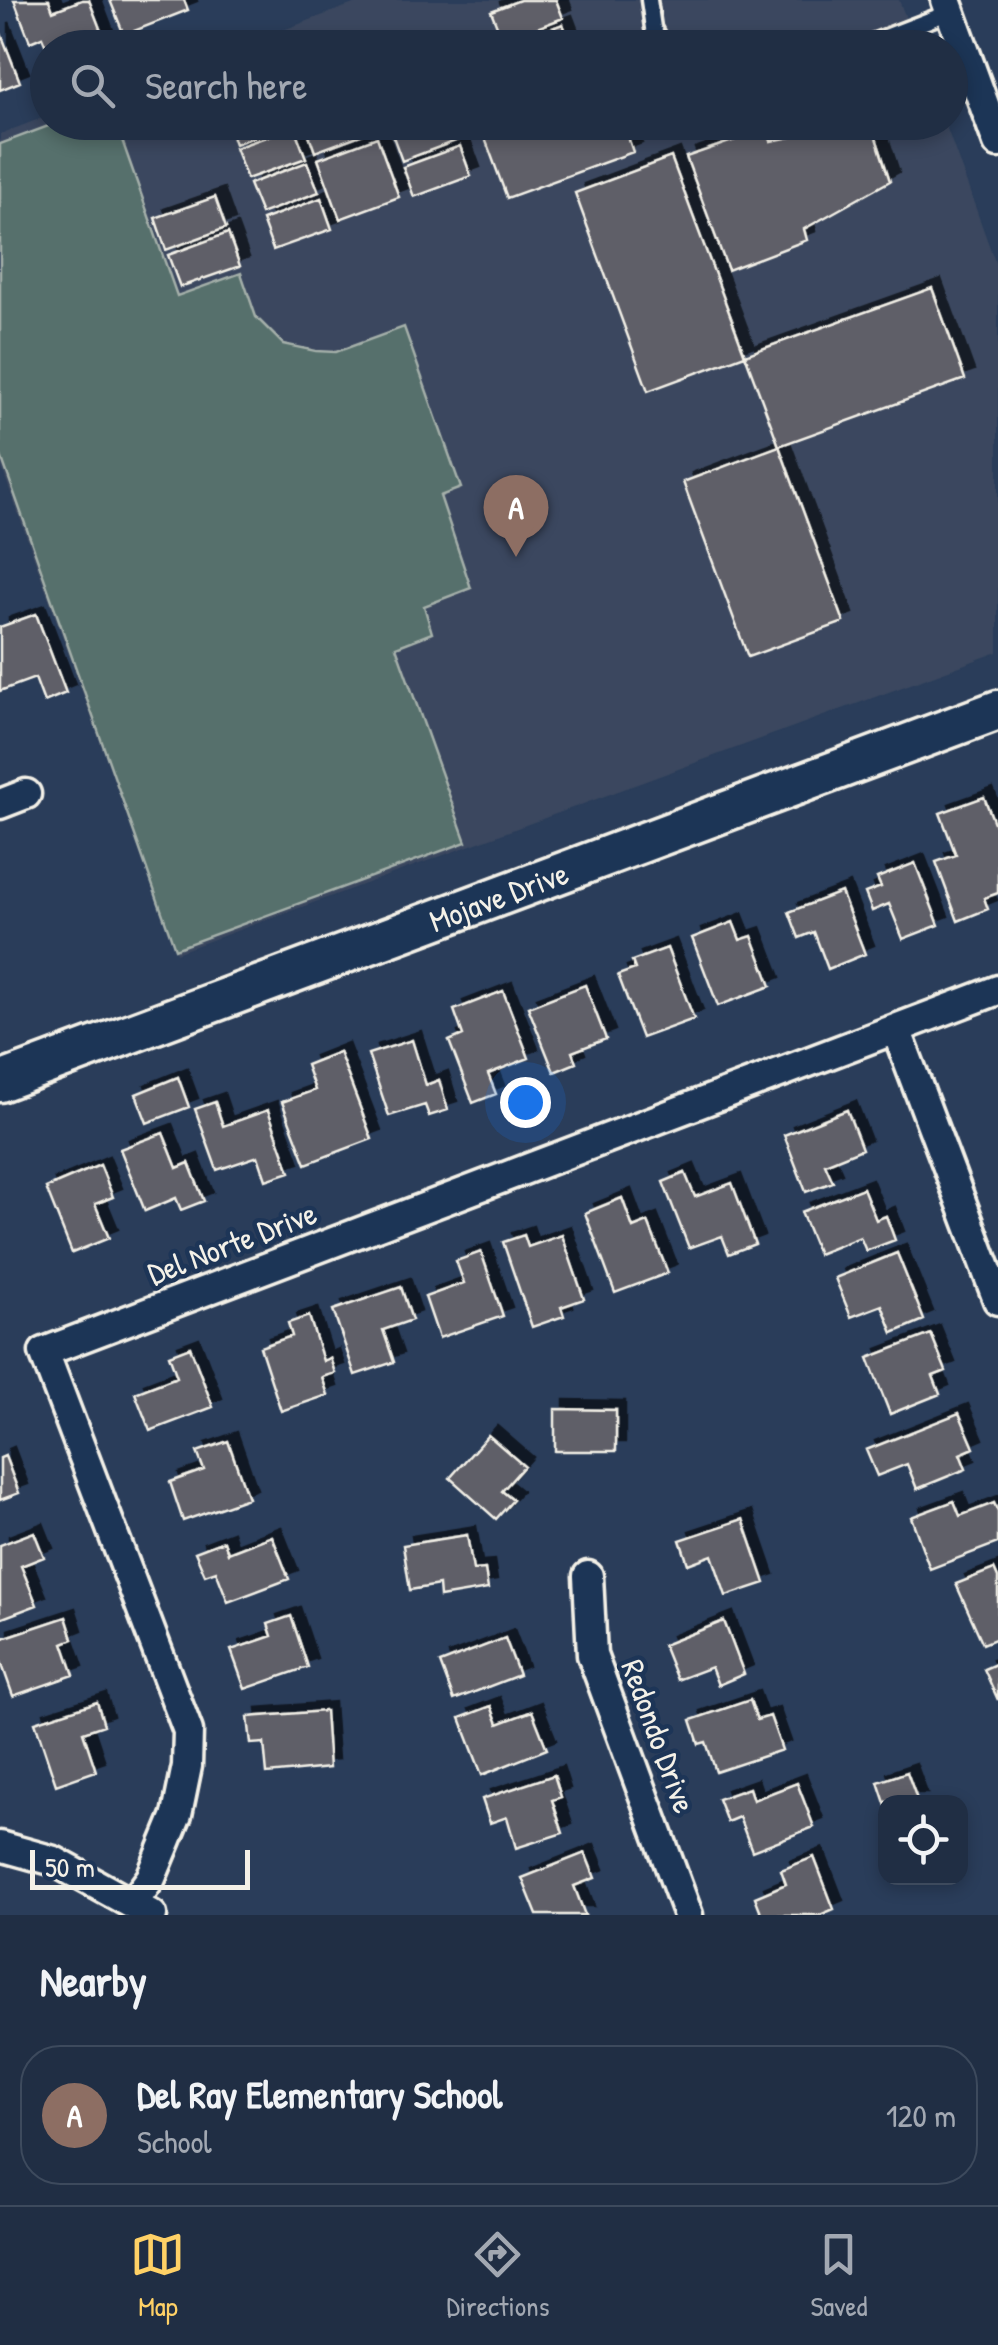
<!DOCTYPE html>
<html lang="en">
<head>
<meta charset="utf-8">
<style>
  body { margin:0; font-family:"Patrick Hand",sans-serif; background:#2d3a4f; color:#f1f3f6 }
  .controls { position:absolute; right:30px; bottom:30px; display:grid; overflow:hidden; border-radius:20px; box-shadow:0 5px 15px #0003 }
  .controls button { width:90px; height:90px; display:grid; place-items:center; padding:0; border:0; border-bottom:2px solid #3d4a5d; background:#202e44; color:#f1f3f6; font:50px sans-serif }
  .scale { position:absolute; left:30px; bottom:25px; width:220px; box-sizing:border-box; padding-left:10px; border:5px solid #f4f1e8; border-top:0; font-size:28px; line-height:35px; white-space:nowrap; color:#f4f1e8; -webkit-text-stroke:8px #1d3557; paint-order:stroke }
  .you { position:absolute; left:525px; top:1102px; width:35px; height:35px; margin:-25px; border:8px solid #fff; border-radius:50%; background:#1a73e8; box-shadow:0 0 0 15px #1a73e833 }
  .badge { display:grid; place-items:center; width:65px; height:65px; border-radius:50%; background:#ffd166; color:#fff; font-size:32px; font-weight:700 }
  .pin { position:absolute; translate:-50% -82px; filter:drop-shadow(0 2px 5px #0008) }
  .pin::after { content:''; position:absolute; top:52px; width:35px; height:30px; background:inherit; clip-path:polygon(0 0,100% 0,50% 100%) }
  .list { margin:0; padding:0; list-style:none }
  h2 { display:flex; justify-content:space-between; align-items:center; height:130px; margin:0; padding:0 40px; font-size:42px }
  h2 small { font-size:32px; font-weight:400; color:#a2a8b2 }
  .list li { display:grid; grid-template-columns:65px 1fr auto; gap:30px; align-items:center; box-sizing:border-box; height:140px; margin:0 20px 20px; padding:0 20px; border:2px solid #3d4a5d; border-radius:40px }
  .list b { display:block; font-size:38px; white-space:nowrap }
  .list p { margin:0; font-size:32px; white-space:nowrap; color:#a2a8b2 }
  .list em { font-size:32px; font-style:normal; color:#a2a8b2 }
  .icon { flex:none; width:55px; height:55px; fill:none; stroke:currentColor; stroke-width:2; stroke-linecap:round; stroke-linejoin:round }
  .map { position:relative; flex:none; width:998px; height:1915px; overflow:hidden }
  .search { position:absolute; background:#202e44; box-shadow:0 5px 15px #0003; left:30px; right:30px; top:30px; height:110px; display:flex; align-items:center; gap:25px; box-sizing:border-box; padding:0 35px; border-radius:55px; color:#a2a8b2; font-size:38px }
  .sheet { height:290px; background:#202e44 }
  nav { display:flex; justify-content:space-around; align-items:center; box-sizing:border-box; height:140px; border-top:2px solid #3d4a5d; background:#202e44; font-size:28px; color:#a2a8b2 }
  nav a { display:grid; justify-items:center; gap:5px }
  nav .on { color:#ffd166 }
  .map>svg:first-child { display:block }
  .built { fill:#3a475e }
  .green { fill:#566f6c; stroke:#a5b0aa; stroke-width:2.5 }
  .building { fill:#5e5e68; stroke:#f4f1e8; stroke-width:2.5; filter:url(#shadow) }
  .lines { fill:none; stroke-linecap:round; stroke-linejoin:round }
  .service-casing { stroke:#f4f1e8; stroke-width:21 }
  .minor-casing { stroke:#f4f1e8; stroke-width:35 }
  .secondary-casing { stroke:#f4f1e8; stroke-width:45 }
  .service { stroke:#1d3557; stroke-width:14 }
  .minor { stroke:#1d3557; stroke-width:28 }
  .secondary { stroke:#1d3557; stroke-width:38 }
  .labels { text-anchor:middle; dominant-baseline:central; stroke-width:9; stroke-linejoin:round; paint-order:stroke }
  .street-label { font-size:32px; fill:#f4f1e8; stroke:#1d3557 }
</style>
</head>
<body>
<div class="map">
<svg width="998" height="1915" viewBox="0 0 998 1915">
  <defs>
    <filter id="shadow"><feDropShadow dx="9" dy="-9" stdDeviation="0" flood-color="#0009"/></filter>
  </defs>
  <rect width="100%" height="100%" fill="#2a3d5a"/>
  <filter id="ink" filterUnits="userSpaceOnUse"><feTurbulence type="fractalNoise" baseFrequency=".01" numOctaves="2"/><feDisplacementMap in="SourceGraphic" scale="20" xChannelSelector="R" yChannelSelector="G"/><feConvolveMatrix kernelMatrix="1 2 1 2 8 2 1 2 1" color-interpolation-filters="sRGB"/></filter>
  <g filter="url(#ink)">
    <path class="built" d="M 364,0 L 899,0 L 917,47 L 235,48 Z
      M 47,116 L 48,122 L 945,123 L 998,270 L 998,652 L 176,953 L 0,463 L 0,134 Z"/>
    <path class="green" d="M 59,122 L 116,123 L 177,296 L 241,273 L 256,317 L 283,344 L 316,351 L 336,352 L 404,327 L 461,488 L 440,496 L 471,588 L 424,606 L 432,633 L 396,647 L 466,842 L 175,949 L 0,453 L 0,144 Z"/>
    <path class="building" d="M 14,0 L 49,0 L 53,11 L 82,0 L 89,0 L 104,39 L 83,48 L 48,48 L 48,51 L 42,37 L 30,42 Z
      M 110,0 L 184,0 L 188,10 L 124,35 Z
      M 520,0 L 556,0 L 563,18 L 503,41 L 491,11 Z
      M 563,24 L 572,48 L 505,48 L 504,45 Z
      M 0,31 L 20,82 L 0,90 Z
      M 227,122 L 292,122 L 292,123 L 235,144 Z
      M 371,122 L 374,130 L 315,152 L 305,123 Z
      M 414,122 L 452,122 L 458,140 L 402,161 L 391,131 Z
      M 479,122 L 623,122 L 633,152 L 507,198 Z
      M 865,122 L 871,122 L 890,181 L 804,229 L 807,240 L 728,270 L 686,157 L 767,129 L 771,141 Z
      M 294,127 L 306,158 L 247,179 L 235,148 Z
      M 377,137 L 399,197 L 340,219 L 318,159 Z
      M 460,146 L 471,176 L 414,197 L 403,167 Z
      M 671,157 L 745,355 L 648,391 L 575,193 Z
      M 307,162 L 319,192 L 261,214 L 249,184 Z
      M 215,197 L 226,228 L 166,250 L 155,218 Z
      M 321,198 L 332,229 L 273,250 L 262,220 Z
      M 228,233 L 240,266 L 180,287 L 168,255 Z
      M 932,288 L 965,379 L 779,446 L 745,355 Z
      M 779,446 L 844,622 L 748,657 L 683,482 Z
      M 36,614 L 66,693 L 44,702 L 35,678 L 0,691 L 0,627 Z
      M 984,797 L 998,833 L 998,893 L 984,898 L 988,909 L 958,921 L 936,862 L 956,855 L 940,813 Z
      M 915,863 L 939,925 L 903,939 L 889,904 L 872,911 L 865,893 L 881,887 L 877,878 Z
      M 841,892 L 865,954 L 828,969 L 814,932 L 799,938 L 789,912 Z
      M 733,922 L 740,940 L 752,936 L 771,986 L 718,1006 L 692,938 Z
      M 667,948 L 694,1019 L 642,1038 L 618,975 L 635,969 L 632,961 Z
      M 585,985 L 606,1039 L 572,1052 L 576,1063 L 554,1072 L 528,1007 Z
      M 503,991 L 529,1058 L 488,1074 L 496,1094 L 473,1103 L 449,1041 L 463,1035 L 454,1010 Z
      M 412,1040 L 426,1085 L 439,1080 L 448,1110 L 429,1116 L 425,1105 L 389,1116 L 368,1054 Z
      M 339,1052 L 372,1139 L 306,1164 L 282,1102 L 315,1090 L 306,1065 Z
      M 178,1077 L 189,1107 L 147,1123 L 136,1094 Z
      M 215,1102 L 223,1126 L 268,1110 L 290,1172 L 266,1180 L 258,1156 L 217,1170 L 195,1109 Z
      M 847,1110 L 862,1149 L 825,1164 L 833,1182 L 806,1192 L 784,1135 Z
      M 163,1133 L 177,1168 L 189,1163 L 204,1201 L 181,1210 L 176,1198 L 145,1211 L 120,1149 Z
      M 100,1165 L 113,1197 L 95,1204 L 109,1238 L 72,1253 L 46,1188 Z
      M 685,1173 L 695,1197 L 732,1183 L 755,1244 L 729,1254 L 722,1236 L 689,1248 L 663,1182 Z
      M 863,1188 L 876,1220 L 886,1216 L 895,1240 L 866,1251 L 860,1237 L 818,1254 L 801,1212 Z
      M 622,1198 L 633,1228 L 648,1222 L 668,1273 L 615,1293 L 585,1213 Z
      M 524,1235 L 528,1247 L 562,1235 L 584,1299 L 561,1307 L 564,1316 L 532,1327 L 503,1242 Z
      M 481,1252 L 503,1316 L 439,1338 L 425,1297 L 464,1283 L 456,1261 Z
      M 897,1253 L 924,1320 L 893,1333 L 882,1305 L 851,1317 L 835,1278 Z
      M 401,1287 L 412,1320 L 383,1330 L 394,1362 L 355,1375 L 333,1310 Z
      M 309,1316 L 323,1361 L 330,1358 L 335,1373 L 322,1377 L 328,1395 L 281,1411 L 260,1347 L 292,1336 L 288,1323 Z
      M 931,1334 L 946,1371 L 933,1376 L 940,1394 L 890,1414 L 868,1358 Z
      M 190,1347 L 213,1407 L 150,1431 L 135,1393 L 177,1377 L 169,1355 Z
      M 555,1409 L 616,1410 L 616,1451 L 555,1451 Z
      M 959,1413 L 974,1448 L 960,1454 L 966,1469 L 917,1489 L 907,1464 L 877,1476 L 866,1450 Z
      M 488,1435 L 524,1466 L 502,1491 L 513,1500 L 496,1519 L 450,1478 Z
      M 228,1441 L 248,1498 L 183,1521 L 170,1482 L 204,1470 L 197,1452 Z
      M 5,1456 L 19,1493 L 0,1500 L 0,1458 Z
      M 954,1501 L 960,1516 L 994,1503 L 998,1512 L 998,1543 L 930,1569 L 911,1517 Z
      M 743,1519 L 765,1583 L 726,1596 L 712,1555 L 688,1564 L 680,1540 Z
      M 34,1532 L 44,1557 L 21,1566 L 37,1605 L 0,1619 L 0,1545 Z
      M 467,1535 L 473,1570 L 485,1569 L 488,1589 L 440,1597 L 439,1585 L 410,1590 L 403,1545 Z
      M 272,1536 L 289,1579 L 228,1602 L 216,1571 L 205,1575 L 195,1552 L 224,1541 L 228,1553 Z
      M 994,1569 L 998,1578 L 998,1638 L 983,1644 L 956,1584 Z
      M 291,1616 L 308,1667 L 245,1689 L 231,1650 L 272,1636 L 268,1624 Z
      M 66,1617 L 73,1639 L 63,1643 L 74,1675 L 13,1696 L 0,1659 L 0,1639 Z
      M 724,1621 L 744,1674 L 718,1685 L 711,1667 L 677,1680 L 663,1645 Z
      M 505,1638 L 519,1675 L 454,1700 L 440,1663 Z
      M 998,1663 L 998,1700 L 984,1669 Z
      M 750,1700 L 757,1720 L 770,1716 L 782,1750 L 716,1772 L 706,1742 L 699,1744 L 691,1720 Z
      M 97,1702 L 104,1725 L 83,1732 L 96,1771 L 56,1785 L 35,1722 Z
      M 491,1706 L 498,1724 L 532,1711 L 547,1749 L 482,1775 L 460,1718 Z
      M 325,1711 L 329,1768 L 267,1774 L 264,1743 L 251,1744 L 248,1717 Z
      M 907,1772 L 918,1802 L 886,1802 L 886,1806 L 878,1782 Z
      M 554,1775 L 561,1797 L 552,1800 L 563,1833 L 516,1848 L 507,1817 L 490,1823 L 482,1799 Z
      M 797,1783 L 814,1827 L 752,1851 L 739,1817 L 727,1822 L 718,1799 L 749,1788 L 753,1800 Z
      M 585,1853 L 595,1878 L 574,1886 L 585,1915 L 537,1915 L 522,1878 Z
      M 814,1857 L 834,1909 L 820,1915 L 762,1915 L 755,1897 L 786,1884 L 781,1870 Z"/>
    <g class="lines">
      <g class="service-casing">
        <path id="service" d="M 649,0 L 653,28 L 664,48
          M 857,48 L 950,12"/>
      </g>
      <g class="minor-casing">
        <path id="minor" d="M 946,0 L 998,143
          M 0,804 L 26,794
          M 896,1029 L 998,1300
          M 588,1576 L 592,1655 L 688,1915
          M 0,1846 L 54,1861 L 152,1915
          M 132,1904 L 151,1878 L 177,1815 L 187,1766 L 188,1731 L 44,1352 L 998,990"/>
      </g>
      <g class="secondary-casing">
        <g id="secondary">
          <path id="s1" d="M 0,1082 L 998,710"/>
        </g>
      </g>
      <use href="#service" class="service"/>
      <use href="#minor" class="minor"/>
      <use href="#secondary" class="secondary"/>
    </g>
  </g>
  <g class="labels">
    <g class="street-label">
      <text stroke="none"><textPath href="#s1" startOffset="532">Mojave Drive</textPath></text>
      <text transform="translate(232 1243) rotate(-21)">Del Norte Drive</text>
      <text transform="translate(659 1736) rotate(70)">Redondo Drive</text>
    </g>
  </g>
</svg>
<div class="controls">
<button><svg class="icon" aria-label="locate" viewBox="0 0 24 24"><circle cx="12" cy="12" r="6"/><path d="M12 2v4M12 18v4M2 12h4M18 12h4"/></svg></button>
</div>
<div class="scale">50 m</div>
<div class="you"></div>
<div class="pin badge" style="left:516px;top:557px;background:#8d6e63">A</div>
<div class="search"><svg class="icon" aria-label="search" viewBox="0 0 24 24"><circle cx="10" cy="10" r="6"/><path d="M15 15l6 6"/></svg>Search here</div>
</div>
<section class="sheet">
<h2>Nearby<small></small></h2>
<ul class="list">
<li><span class="badge" style="background:#8d6e63">A</span><div><b>Del Ray Elementary School</b><p>School</p></div><em>120 m</em></li>
</ul>
</section>
<nav>
<a class="on"><svg class="icon" aria-label="map" viewBox="0 0 24 24"><path d="M3 6l6-2 6 2 6-2v14l-6 2-6-2-6 2zM9 4v14M15 6v14"/></svg>Map</a>
<a><svg class="icon" aria-label="directions" viewBox="0 0 24 24"><path d="M12 3l9 9-9 9-9-9zM9 14v-3h6M13 9l2 2-2 2"/></svg>Directions</a>
<a><svg class="icon" aria-label="saved" viewBox="0 0 24 24"><path d="M7 4h10v16l-5-4-5 4z"/></svg>Saved</a>
</nav>
</body>
</html>
